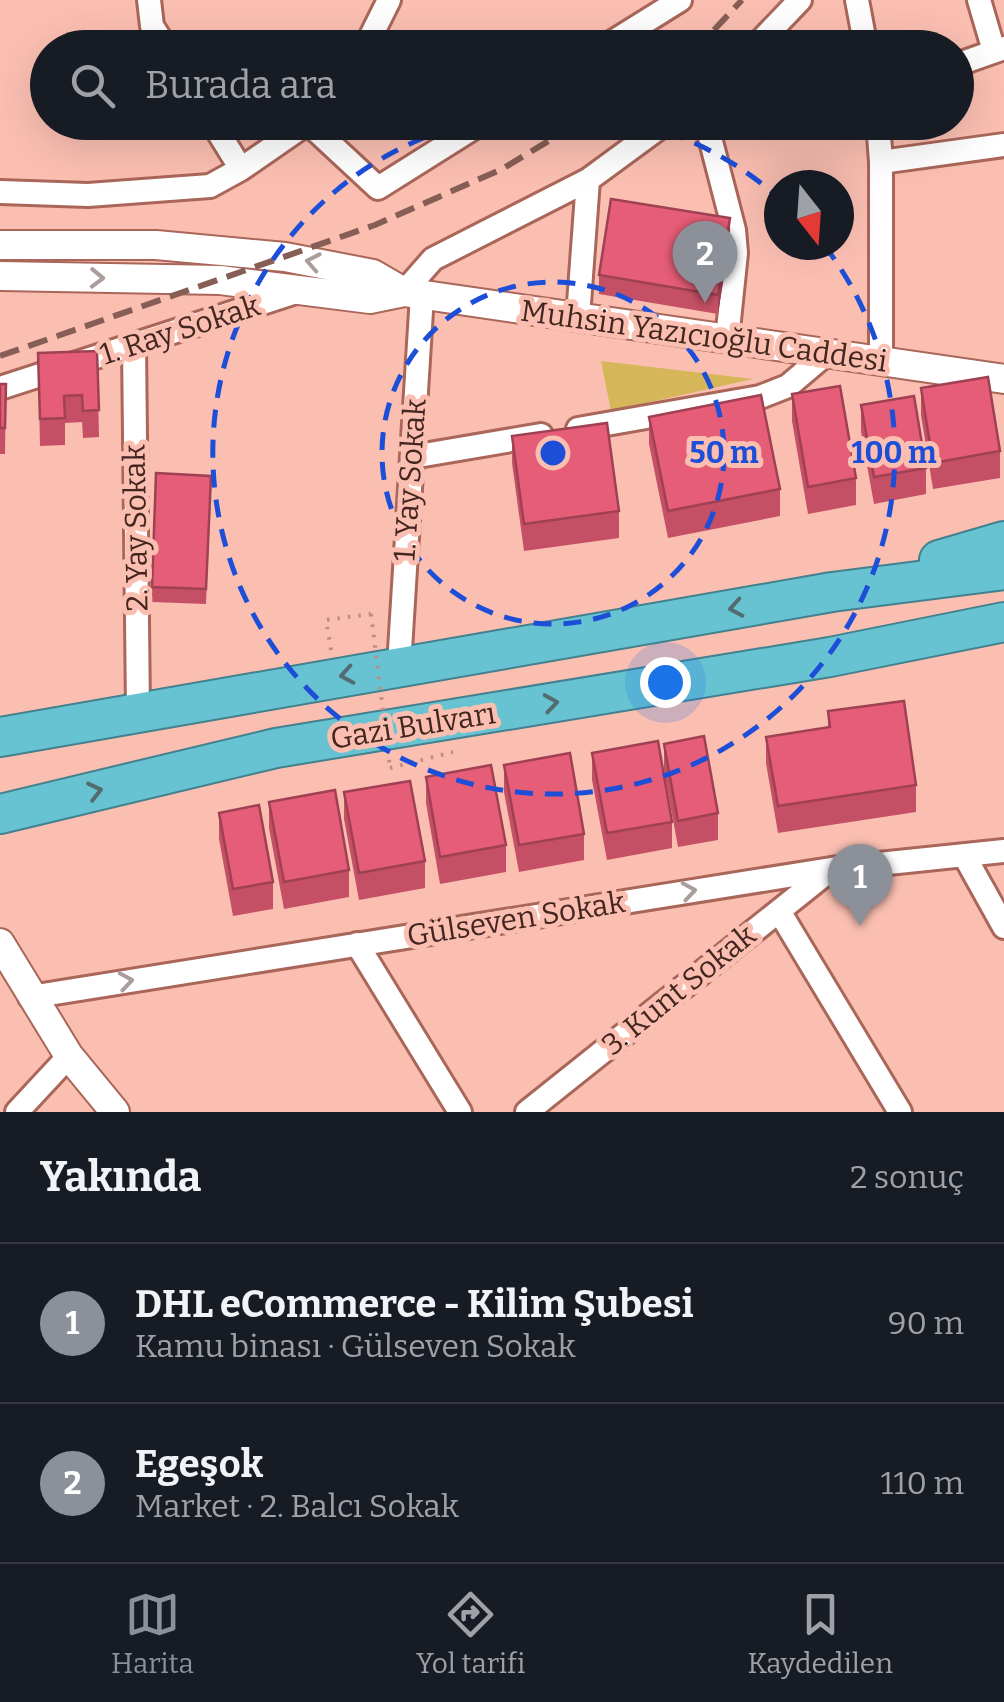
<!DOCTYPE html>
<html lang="tr">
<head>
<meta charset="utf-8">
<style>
  body { margin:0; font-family:Bitter,serif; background:#242831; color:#f1f3f6 }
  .compass { position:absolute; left:764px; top:170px; width:90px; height:90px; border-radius:50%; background:#171b24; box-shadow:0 10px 40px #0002; rotate:163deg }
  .you { position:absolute; left:665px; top:682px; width:35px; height:35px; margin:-25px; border:8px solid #fff; border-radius:50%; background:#1a73e8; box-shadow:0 0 0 15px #1a73e833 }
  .badge { display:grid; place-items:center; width:65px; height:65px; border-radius:50%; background:#8c9099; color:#fff; font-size:32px; font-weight:700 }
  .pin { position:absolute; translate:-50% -82px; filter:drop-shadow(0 2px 5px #0008) }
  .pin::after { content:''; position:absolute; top:52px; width:35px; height:30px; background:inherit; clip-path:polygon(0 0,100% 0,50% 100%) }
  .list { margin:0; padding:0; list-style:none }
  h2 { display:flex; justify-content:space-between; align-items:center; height:130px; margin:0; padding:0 40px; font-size:42px }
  h2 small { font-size:32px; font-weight:400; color:#9ea1a6 }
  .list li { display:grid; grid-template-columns:65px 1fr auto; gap:30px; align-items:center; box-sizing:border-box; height:160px; padding:0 40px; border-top:2px solid #363941 }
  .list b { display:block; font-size:38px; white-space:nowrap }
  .list p { margin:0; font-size:32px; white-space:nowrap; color:#9ea1a6 }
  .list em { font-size:32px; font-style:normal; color:#9ea1a6 }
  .icon { flex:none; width:55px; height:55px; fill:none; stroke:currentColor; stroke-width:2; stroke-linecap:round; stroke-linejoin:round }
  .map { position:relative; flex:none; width:1004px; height:1112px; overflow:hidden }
  .search { position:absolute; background:#171b24; box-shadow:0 10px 40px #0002; left:30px; right:30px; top:30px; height:110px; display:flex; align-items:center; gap:25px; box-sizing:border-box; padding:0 35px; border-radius:55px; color:#9ea1a6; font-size:38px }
  .sheet { height:450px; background:#171b24 }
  nav { display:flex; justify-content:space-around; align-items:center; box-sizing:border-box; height:140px; border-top:2px solid #363941; background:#171b24; font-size:28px; color:#9ea1a6 }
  nav a { display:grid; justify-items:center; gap:5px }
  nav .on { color:#8c9099 }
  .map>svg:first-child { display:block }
  .green { fill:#d5b75a }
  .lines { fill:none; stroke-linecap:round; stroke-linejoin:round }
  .minor-casing { stroke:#a96659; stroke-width:28 }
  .tertiary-casing { stroke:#a96659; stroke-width:32 }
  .trunk-casing { stroke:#42818d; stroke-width:42 }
  .path { stroke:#be8d82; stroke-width:4; stroke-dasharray:2.5 8; stroke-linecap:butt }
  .minor { stroke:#fff; stroke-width:22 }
  .tertiary { stroke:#fff; stroke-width:28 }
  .trunk { stroke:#67c2d2; stroke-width:38 }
  .rail { stroke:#865e55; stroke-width:6; stroke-dasharray:20 10; stroke-linecap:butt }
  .path-bridge { stroke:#be8d82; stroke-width:4; stroke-dasharray:2.5 8; stroke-linecap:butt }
  .wall { fill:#c55065 }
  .shaded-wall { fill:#a04153 }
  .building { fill:#e55d76; stroke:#a04153; stroke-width:2.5 }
  .oneway { stroke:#aa9d9b }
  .oneway2 { stroke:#536c70 }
  .ring { fill:none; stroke:#1d4ed8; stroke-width:5; stroke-dasharray:18 12 }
  .labels { text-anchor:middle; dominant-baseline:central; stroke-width:10; stroke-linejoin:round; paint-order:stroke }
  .street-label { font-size:30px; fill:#432620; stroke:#fbbfb2 }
  .centre { fill:#1d4ed8; stroke:#fbbfb2; stroke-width:5 }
  .ring-label { font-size:30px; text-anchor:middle; font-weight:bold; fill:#1d4ed8; stroke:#fbbfb2; stroke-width:10; stroke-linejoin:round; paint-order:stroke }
</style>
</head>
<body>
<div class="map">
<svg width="1004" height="1112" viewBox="0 0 1004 1112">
  <rect width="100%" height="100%" fill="#fbbfb2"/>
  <path class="green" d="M 601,361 L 753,379 L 611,411 Z"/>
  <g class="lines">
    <g class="minor-casing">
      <path id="minor" d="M 149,0 L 152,26 L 166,48
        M 857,0 L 866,48
        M 979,0 L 994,51
        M 365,48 L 389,0
        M 603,48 L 680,0
        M 754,48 L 800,0
        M 956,65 L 1004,48
        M 212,122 L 241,169
        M 706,122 L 734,230 L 736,253 L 727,339
        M 878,122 L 881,162 L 881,361
        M 308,123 L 378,188 L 483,122
        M 881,162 L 1004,145
        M 0,192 L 88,195 L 210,186 L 241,169 L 309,122
        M 404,292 L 433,259 L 588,180 L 667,122
        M 578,317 L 588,180
        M 134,345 L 138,711
        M 0,388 L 299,291
        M 578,429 L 760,397 L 788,386 L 827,353
        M 412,457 L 541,435
        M 399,666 L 422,295
        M 964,855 L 1004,927
        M 779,911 L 900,1112
        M 357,944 L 460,1112
        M 30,997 L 831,869 L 1004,851
        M 17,1112 L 69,1056
        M 527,1112 L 829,871"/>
    </g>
    <g class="tertiary-casing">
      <path id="tertiary" d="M 0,245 L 156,245 L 285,257 L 373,274 L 404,292
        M 0,276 L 220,280 L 370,299 L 404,292 L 1004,379
        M 0,943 L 69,1056 L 115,1112"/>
    </g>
    <g class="trunk-casing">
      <path id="trunk" d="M 939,560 L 1004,541
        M 0,737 L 832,592 L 1004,570
        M 0,814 L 276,748 L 830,657 L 1004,622"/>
    </g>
    <path class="path" d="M 331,650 L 326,620 L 371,614
      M 390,768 L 453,752"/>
    <use href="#minor" class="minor"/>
    <use href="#tertiary" class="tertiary"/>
    <use href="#trunk" class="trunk"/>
    <path class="rail" d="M 690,48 L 714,30 L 742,0
      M 0,356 L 375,225 L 502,169 L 580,122"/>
    <path class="path-bridge" d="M 371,614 L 390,768"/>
  </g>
  <path class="wall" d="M 730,237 L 718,314 L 599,294 L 599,275 Z
    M 97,351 L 99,437 L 83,438 L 82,422 L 65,423 L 65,445 L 40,446 L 38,353 Z
    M 0,384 L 6,384 L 5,454 L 0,454 Z
    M 921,388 L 1000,451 L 1000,478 L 933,489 L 921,415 Z
    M 792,394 L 856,478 L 856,505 L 808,514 L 792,421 Z
    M 861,405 L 926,468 L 926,494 L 874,504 L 861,432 Z
    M 649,417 L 780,489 L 780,516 L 668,538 L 649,444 Z
    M 512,436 L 619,511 L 619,538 L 524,551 L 512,463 Z
    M 211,490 L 206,604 L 152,602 L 152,587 Z
    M 828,711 L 916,785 L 916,812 L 778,833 L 766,763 L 766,737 L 828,727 Z
    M 664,744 L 718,813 L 718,840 L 678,847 L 664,770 Z
    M 592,753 L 672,822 L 672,848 L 607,860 L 592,780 Z
    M 504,765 L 584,834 L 584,860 L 519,872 L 504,792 Z
    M 426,777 L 506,845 L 506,872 L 440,884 L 426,803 Z
    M 344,792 L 425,861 L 425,888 L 359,900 L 344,819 Z
    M 269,802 L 349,870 L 349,897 L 284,909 L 269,828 Z
    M 219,813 L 273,882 L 273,909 L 233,916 L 219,839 Z"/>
  <path class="shaded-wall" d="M 730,218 L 730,237 L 718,314 L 718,295 Z"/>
  <path class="building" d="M 611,199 L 730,218 L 718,295 L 599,275 Z
    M 97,351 L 99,410 L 83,411 L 82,395 L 64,396 L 65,418 L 40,419 L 38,353 Z
    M 988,377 L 1000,451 L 933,463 L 921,388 Z
    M 0,384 L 6,384 L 5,428 L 0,428 Z
    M 840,386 L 856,478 L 808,487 L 792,394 Z
    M 761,395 L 780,489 L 668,511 L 649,417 Z
    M 914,396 L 926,468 L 874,477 L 861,405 Z
    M 607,423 L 619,511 L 524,524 L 512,436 Z
    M 156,473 L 211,476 L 206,589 L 152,587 Z
    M 904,701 L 916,785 L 778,806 L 766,737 L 830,727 L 828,711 Z
    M 704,736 L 718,813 L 678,821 L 664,744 Z
    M 658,741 L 672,822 L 607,833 L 592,753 Z
    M 570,753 L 584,834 L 519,845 L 504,765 Z
    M 491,765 L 506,845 L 440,857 L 426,777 Z
    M 410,781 L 425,861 L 359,873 L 344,792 Z
    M 335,790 L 349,870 L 284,882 L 269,802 Z
    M 259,805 L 273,882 L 233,889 L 219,813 Z"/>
  <defs><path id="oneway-chevron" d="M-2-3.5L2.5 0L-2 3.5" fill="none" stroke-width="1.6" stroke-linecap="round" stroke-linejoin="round" transform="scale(2.5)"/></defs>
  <g class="oneway">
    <use href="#oneway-chevron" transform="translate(313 262) rotate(-169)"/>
    <use href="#oneway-chevron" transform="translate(97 278) rotate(1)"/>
    <use href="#oneway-chevron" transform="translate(689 891) rotate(-9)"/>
    <use href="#oneway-chevron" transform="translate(126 981) rotate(-9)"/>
  </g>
  <g class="oneway2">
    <use href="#oneway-chevron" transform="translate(736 608) rotate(170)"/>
    <use href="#oneway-chevron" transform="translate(347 675) rotate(170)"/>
    <use href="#oneway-chevron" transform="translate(551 703) rotate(-9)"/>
    <use href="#oneway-chevron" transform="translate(95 791) rotate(-13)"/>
  </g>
  <g class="ring">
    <circle cx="553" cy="453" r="171"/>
    <path d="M638 123A341 341 0 0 1 779 198M824 245A341 341 0 1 1 468 123"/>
  </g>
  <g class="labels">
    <g class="street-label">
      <text transform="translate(180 330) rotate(-18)">1. Ray Sokak</text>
      <text transform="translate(704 336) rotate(8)">Muhsin Yazıcıoğlu Caddesi</text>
      <text transform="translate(410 480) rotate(-86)">1. Yay Sokak</text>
      <text transform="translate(136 528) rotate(-91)">2. Yay Sokak</text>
      <text transform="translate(413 726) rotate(-9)">Gazi Bulvarı</text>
      <text transform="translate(516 919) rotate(-9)">Gülseven Sokak</text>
      <text transform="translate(679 990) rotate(-39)">3. Kunt Sokak</text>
    </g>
  </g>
  <circle cx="553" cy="453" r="15" class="centre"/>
  <g class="ring-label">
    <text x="724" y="463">50 m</text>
    <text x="894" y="463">100 m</text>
  </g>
</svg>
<svg class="compass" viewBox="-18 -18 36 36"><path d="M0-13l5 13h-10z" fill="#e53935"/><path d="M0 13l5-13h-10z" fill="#9ea1a6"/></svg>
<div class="you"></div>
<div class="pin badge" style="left:860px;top:926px">1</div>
<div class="pin badge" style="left:705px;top:303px">2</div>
<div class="search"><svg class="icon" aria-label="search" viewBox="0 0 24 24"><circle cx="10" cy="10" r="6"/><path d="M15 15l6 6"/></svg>Burada ara</div>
</div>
<section class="sheet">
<h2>Yakında<small>2 sonuç</small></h2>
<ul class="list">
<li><span class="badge">1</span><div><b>DHL eCommerce - Kilim Şubesi</b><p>Kamu binası · Gülseven Sokak</p></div><em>90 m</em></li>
<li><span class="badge">2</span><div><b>Egeşok</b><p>Market · 2. Balcı Sokak</p></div><em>110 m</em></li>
</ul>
</section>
<nav>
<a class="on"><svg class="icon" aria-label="map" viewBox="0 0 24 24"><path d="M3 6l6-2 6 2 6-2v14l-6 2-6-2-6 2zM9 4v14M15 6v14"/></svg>Harita</a>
<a><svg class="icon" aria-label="directions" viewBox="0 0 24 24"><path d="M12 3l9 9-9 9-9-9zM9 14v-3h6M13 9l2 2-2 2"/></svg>Yol tarifi</a>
<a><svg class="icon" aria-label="saved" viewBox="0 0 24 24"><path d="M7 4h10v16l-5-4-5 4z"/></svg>Kaydedilen</a>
</nav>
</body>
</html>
